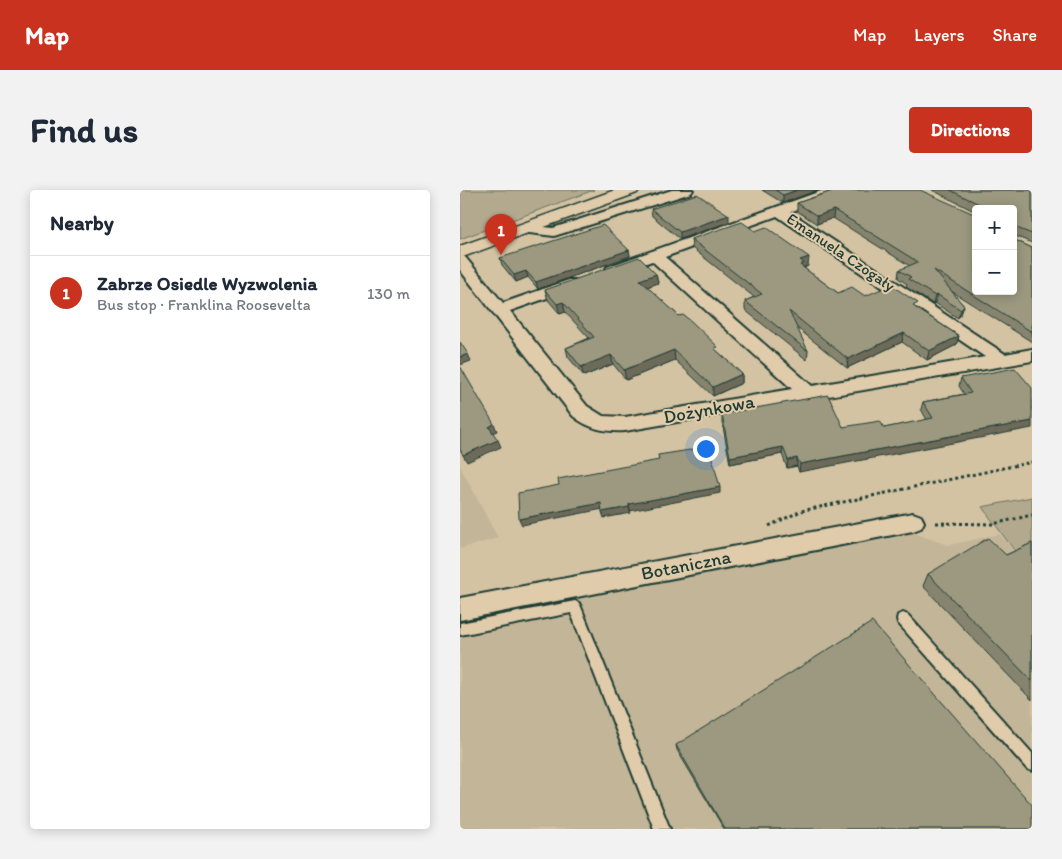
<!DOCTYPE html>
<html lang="en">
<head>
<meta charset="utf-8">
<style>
  body { margin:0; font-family:Itim,sans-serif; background:#f2f2f3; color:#1f2937 }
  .controls { position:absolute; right:15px; top:15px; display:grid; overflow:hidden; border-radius:5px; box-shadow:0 2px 12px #0003 }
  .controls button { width:45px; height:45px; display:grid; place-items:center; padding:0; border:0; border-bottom:1px solid #e0e1e3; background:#fff; color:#1f2937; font:25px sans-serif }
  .you { position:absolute; left:245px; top:258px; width:18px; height:18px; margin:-12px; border:4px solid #fff; border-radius:50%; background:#1a73e8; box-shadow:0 0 0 8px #1a73e833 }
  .badge { display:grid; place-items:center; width:32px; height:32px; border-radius:50%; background:#c8321e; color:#fff; font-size:16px; font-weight:700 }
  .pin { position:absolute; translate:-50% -41px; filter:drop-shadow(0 1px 2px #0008) }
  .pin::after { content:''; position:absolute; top:26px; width:18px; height:15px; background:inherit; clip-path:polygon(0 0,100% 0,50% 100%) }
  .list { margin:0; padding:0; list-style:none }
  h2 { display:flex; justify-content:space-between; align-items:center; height:65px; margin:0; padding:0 20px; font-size:21px }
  h2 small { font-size:16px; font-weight:400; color:#747a83 }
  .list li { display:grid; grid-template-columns:32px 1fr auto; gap:15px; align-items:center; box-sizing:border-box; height:75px; padding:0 20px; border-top:1px solid #e0e1e3 }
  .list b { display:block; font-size:19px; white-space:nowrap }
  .list p { margin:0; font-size:16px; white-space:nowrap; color:#747a83 }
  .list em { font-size:16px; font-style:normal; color:#747a83 }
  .map { position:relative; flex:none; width:572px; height:639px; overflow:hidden; border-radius:5px }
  header { display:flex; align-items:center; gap:30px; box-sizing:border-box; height:70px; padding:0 25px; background:#c8321e; color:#fff }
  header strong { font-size:24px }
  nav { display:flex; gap:28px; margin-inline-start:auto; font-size:18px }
  .intro { display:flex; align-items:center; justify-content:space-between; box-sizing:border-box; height:120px; padding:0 30px }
  h1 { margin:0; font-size:35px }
  .button { padding:12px 22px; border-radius:5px; background:#c8321e; color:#fff; font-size:18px; font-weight:700 }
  main { display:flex; gap:30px; padding:0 30px }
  aside { flex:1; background:#fff; border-radius:5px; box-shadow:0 2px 12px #0003 }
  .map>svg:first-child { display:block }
  .built { fill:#c3b698 }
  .green { fill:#b3a98e; stroke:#697361 }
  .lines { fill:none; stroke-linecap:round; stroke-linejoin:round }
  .lane-casing { stroke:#1f3d34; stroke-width:4 }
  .street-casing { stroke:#1f3d34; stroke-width:4 }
  .secondary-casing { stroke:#1f3d34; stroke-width:3 }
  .path { stroke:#1f3d34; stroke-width:3; stroke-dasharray:3 3; stroke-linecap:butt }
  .lane { fill:#e0cbaa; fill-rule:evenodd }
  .street { fill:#e0cbaa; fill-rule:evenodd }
  .secondary { fill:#e0cbaa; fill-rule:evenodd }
  .wall { fill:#86846e; stroke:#1f3d34 }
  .shaded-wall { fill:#6d6b5a; stroke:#1f3d34 }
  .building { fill:#9c9980; stroke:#1f3d34 }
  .labels { text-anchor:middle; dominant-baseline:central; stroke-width:4; stroke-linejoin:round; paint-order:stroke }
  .far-street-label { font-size:16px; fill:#1f3d34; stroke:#e0cbaa }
  .street-label { font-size:19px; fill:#1f3d34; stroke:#e0cbaa }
</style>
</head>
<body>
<header>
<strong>Map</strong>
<nav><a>Map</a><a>Layers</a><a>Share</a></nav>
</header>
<div class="intro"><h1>Find us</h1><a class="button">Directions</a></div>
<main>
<aside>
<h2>Nearby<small></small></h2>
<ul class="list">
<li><span class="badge">1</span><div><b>Zabrze Osiedle Wyzwolenia</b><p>Bus stop · Franklina Roosevelta</p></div><em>130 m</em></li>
</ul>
</aside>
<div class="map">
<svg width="572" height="639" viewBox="0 0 572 639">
  <rect width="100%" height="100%" fill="#d4c3a3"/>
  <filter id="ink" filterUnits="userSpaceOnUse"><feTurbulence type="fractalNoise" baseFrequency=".02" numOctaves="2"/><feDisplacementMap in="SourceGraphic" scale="10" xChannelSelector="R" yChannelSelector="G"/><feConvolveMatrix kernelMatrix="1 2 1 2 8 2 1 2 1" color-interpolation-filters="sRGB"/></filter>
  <g filter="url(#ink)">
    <path class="built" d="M 0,276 L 38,348 L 0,359 Z
      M 448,341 L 488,355 L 540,344 L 572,384 L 572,639 L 0,639 L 0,429 Z"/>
    <path class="green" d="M 0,0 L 134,0 L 0,49 Z
      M 572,307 L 572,384 L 522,317 Z"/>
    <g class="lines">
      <g class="lane-casing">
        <path id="lane" d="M 115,411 L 119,413 L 121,417 L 210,639 L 194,639 L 111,423 L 0,445 L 0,433 Z
          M 443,423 L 448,425 L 572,563 L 572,581 L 567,579 L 438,433 L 437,429 L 438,425 Z"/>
      </g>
      <g class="street-casing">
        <path id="street" d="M 212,0 L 233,0 L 231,3 L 94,46 L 61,42 L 59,39 L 61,36 L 66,35 L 93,38 Z
          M 364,0 L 384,0 L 382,3 L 330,22 L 545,164 L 572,159 L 572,171 L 165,241 C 145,242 129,239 113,226 L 0,80 L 0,65 L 5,67 L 43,113 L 109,90 L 121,90 L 123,93 L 121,96 L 50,121 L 127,216 L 143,226 L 165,227 L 332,199 L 192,71 L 153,85 L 147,83 L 145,80 L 147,77 ZM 317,26 L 525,167 L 352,196 L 205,67 Z
          M 453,323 L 461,326 L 464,332 L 461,338 L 453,341 L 0,430 L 0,408 Z"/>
      </g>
      <g class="secondary-casing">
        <path id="secondary" d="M 155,0 L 179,0 L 177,3 L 0,68 L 0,56 Z"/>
      </g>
      <path class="path" d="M 476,333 L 533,334 L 572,325
        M 309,336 L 341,321 L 572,272"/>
      <use href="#lane" class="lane"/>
      <use href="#street" class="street"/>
      <use href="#secondary" class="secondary"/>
    </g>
    <path class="wall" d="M 302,0 L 358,0 L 323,13 Z
      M 375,0 L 516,101 L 553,19 L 516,19 L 516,22 L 472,0 L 572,0 L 572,53 L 555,46 L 555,50 L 572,58 L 572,152 L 491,101 L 504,116 L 501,124 L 498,128 L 475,113 L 473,114 L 446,97 L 447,94 L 438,88 L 439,80 L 450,76 L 373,28 L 357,34 L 337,21 L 337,13 Z
      M 191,19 L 269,32 L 220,49 L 192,26 Z
      M 231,49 L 348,76 L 344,78 L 378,103 L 405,106 L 457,118 L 499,146 L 496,155 L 467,170 L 442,152 L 387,178 L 336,137 L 348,161 L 347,170 L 285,120 L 285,111 L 294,107 L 232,58 Z
      M 169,60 L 170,66 L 78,99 L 68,87 L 56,92 L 42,75 L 40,68 Z
      M 196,84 L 198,93 L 187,97 L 219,126 L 282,184 L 282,193 L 253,206 L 215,170 L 166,190 L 153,174 L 124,186 L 108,167 L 106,158 L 129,148 L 105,122 L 100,124 L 88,110 L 85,100 Z
      M 501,188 L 572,198 L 339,282 L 337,276 L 327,278 L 322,264 L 270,274 L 262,232 L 262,224 L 383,237 L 424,238 L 467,230 L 461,219 L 463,212 L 504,204 L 499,196 Z
      M 572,353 L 572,510 L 463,396 L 468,384 L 546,365 Z
      M 216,555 L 572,639 L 264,639 L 217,560 Z"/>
    <path class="shaded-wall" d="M 337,0 L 358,0 L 323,13 L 323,5 Z
      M 374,20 L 373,28 L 357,34 L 357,26 Z
      M 269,25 L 269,32 L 220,49 L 220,42 Z
      M 169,60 L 170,66 L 78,99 L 76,92 Z
      M 349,67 L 348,76 L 344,77 L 339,84 L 340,70 Z
      M 66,81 L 68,87 L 56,92 L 54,85 Z
      M 196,84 L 198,93 L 181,99 L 180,90 Z
      M 478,105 L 475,113 L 473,114 L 475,106 Z
      M 103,112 L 105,122 L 100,124 L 97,114 Z
      M 504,116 L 501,124 L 498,128 L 501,120 Z
      M 444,143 L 442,152 L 387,178 L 388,169 Z
      M 499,146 L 496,155 L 467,170 L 469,161 Z
      M 214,160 L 215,170 L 166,190 L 164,180 Z
      M 8,164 L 11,171 L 0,175 L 0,167 Z
      M 151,165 L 153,174 L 124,186 L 121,177 Z
      M 282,184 L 282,193 L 253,206 L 253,197 Z
      M 572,231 L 572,238 L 339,282 L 340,274 Z
      M 34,234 L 37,241 L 32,243 L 29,237 Z
      M 38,250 L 41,257 L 7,272 L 3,265 Z
      M 323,257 L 322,264 L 270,274 L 270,267 Z
      M 337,268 L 337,276 L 327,278 L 328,270 Z
      M 260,297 L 260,303 L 170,321 L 169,314 Z
      M 141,313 L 143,319 L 62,335 L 59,329 Z
      M 169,317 L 171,323 L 144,328 L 142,322 Z"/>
    <path class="building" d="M 315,0 L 337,0 L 323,5 Z
      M 375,0 L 460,0 L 516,25 L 516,101 L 553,101 L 553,19 L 519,19 L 519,14 L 490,0 L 572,0 L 572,44 L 554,37 L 555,50 L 572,58 L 572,142 L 474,80 L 504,116 L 501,120 L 478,105 L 475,106 L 448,89 L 451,87 L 439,80 L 458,72 L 374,20 L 357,26 L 337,13 Z
      M 237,4 L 269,25 L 220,42 L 191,19 Z
      M 282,32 L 295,41 L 306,37 L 349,67 L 340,70 L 344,73 L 340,75 L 378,103 L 392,97 L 405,106 L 431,95 L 458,113 L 453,116 L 499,146 L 469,161 L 444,143 L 388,169 L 329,121 L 348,161 L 285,111 L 302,104 L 231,49 Z
      M 143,35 L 169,60 L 76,92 L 66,81 L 54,85 L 40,68 Z
      M 179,67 L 196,84 L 180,90 L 219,126 L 223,125 L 231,131 L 258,157 L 254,158 L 282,184 L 253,197 L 214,160 L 164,180 L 151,165 L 121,177 L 106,158 L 134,147 L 103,112 L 97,114 L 85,100 Z
      M 0,152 L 8,164 L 0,167 Z
      M 0,176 L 34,234 L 29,237 L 38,250 L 3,265 L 0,259 Z
      M 555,178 L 572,198 L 572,231 L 340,274 L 337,268 L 328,270 L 323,257 L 270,267 L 262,224 L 368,205 L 383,237 L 420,231 L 424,238 L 473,228 L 463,212 L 511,203 L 501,188 Z
      M 249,257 L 260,297 L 169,314 L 169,317 L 142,322 L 141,313 L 59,329 L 58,303 L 99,295 L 98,289 L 199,270 L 198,265 Z
      M 528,348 L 546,365 L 572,353 L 572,491 L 468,384 Z
      M 412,432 L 572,615 L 572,639 L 265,639 L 216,555 Z"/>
  </g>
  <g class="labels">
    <g class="far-street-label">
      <text transform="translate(381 62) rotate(34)">Emanuela Czogały</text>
    </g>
    <g class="street-label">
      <text transform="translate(249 219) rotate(-10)">Dożynkowa</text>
      <text transform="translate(226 375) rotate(-11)">Botaniczna</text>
    </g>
  </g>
</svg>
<div class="controls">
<button>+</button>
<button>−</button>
</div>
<div class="you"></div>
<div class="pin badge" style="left:41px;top:65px">1</div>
</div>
</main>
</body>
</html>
